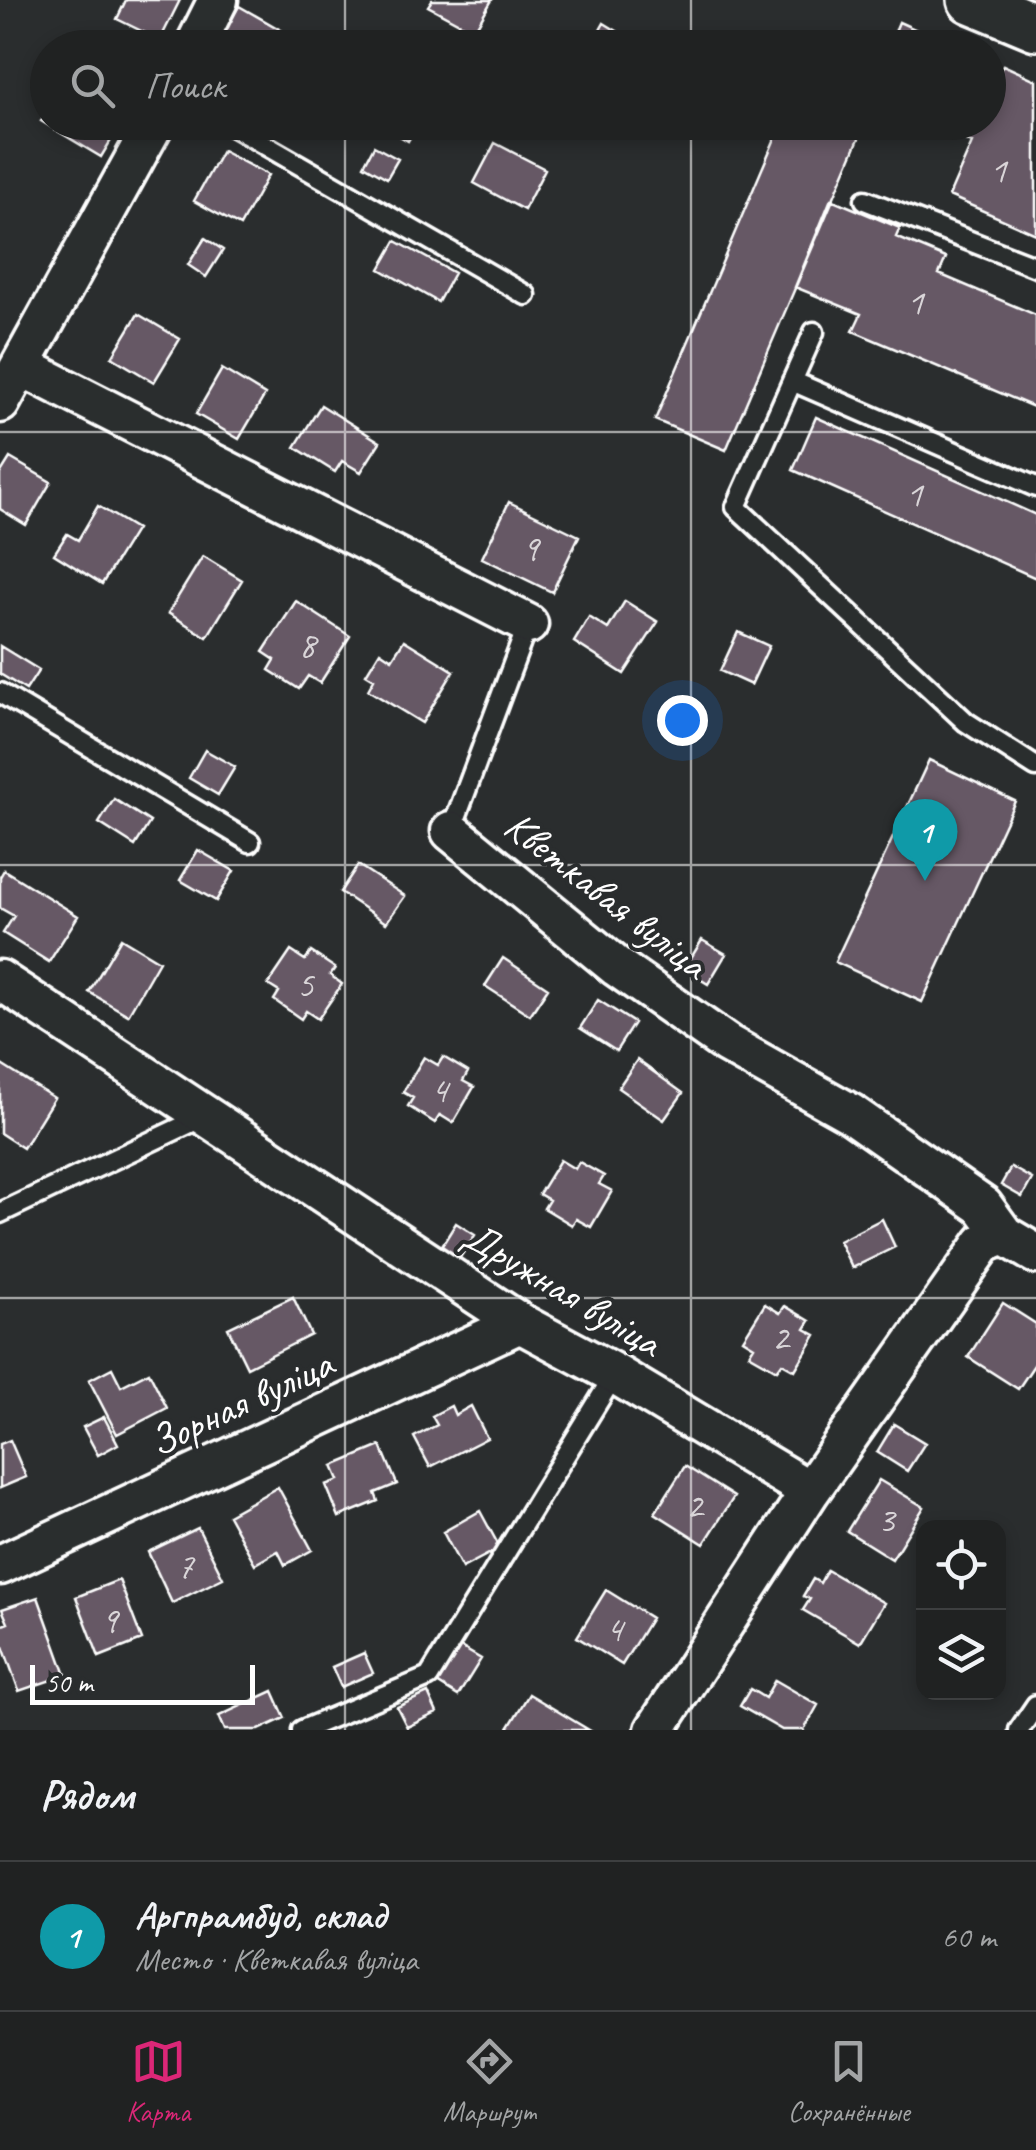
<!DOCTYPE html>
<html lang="ru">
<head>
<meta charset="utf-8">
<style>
  body { margin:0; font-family:Caveat,sans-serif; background:#2d2f2f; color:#f1f3f6 }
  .controls { position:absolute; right:30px; bottom:30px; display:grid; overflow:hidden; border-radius:20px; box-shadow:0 5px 15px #0003 }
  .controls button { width:90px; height:90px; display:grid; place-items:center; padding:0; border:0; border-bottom:2px solid #3d3f40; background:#202222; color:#f1f3f6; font:50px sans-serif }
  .scale { position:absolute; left:30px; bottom:25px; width:225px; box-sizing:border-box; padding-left:10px; border:5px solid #fff; border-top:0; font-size:28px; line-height:35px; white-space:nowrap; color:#fff; -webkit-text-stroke:8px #2a2d2e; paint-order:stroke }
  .you { position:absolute; left:682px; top:720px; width:35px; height:35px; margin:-25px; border:8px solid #fff; border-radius:50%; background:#1a73e8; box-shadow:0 0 0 15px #1a73e833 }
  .badge { display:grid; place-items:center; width:65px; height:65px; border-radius:50%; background:#db2777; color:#fff; font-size:32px; font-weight:700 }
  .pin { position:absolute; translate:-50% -82px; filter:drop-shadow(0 2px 5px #0008) }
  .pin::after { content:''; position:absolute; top:52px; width:35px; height:30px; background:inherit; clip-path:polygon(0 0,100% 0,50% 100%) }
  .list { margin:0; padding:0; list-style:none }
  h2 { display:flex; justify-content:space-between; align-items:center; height:130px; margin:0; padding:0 40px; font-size:42px }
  h2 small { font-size:32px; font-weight:400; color:#a2a4a5 }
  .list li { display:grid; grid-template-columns:65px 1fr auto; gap:30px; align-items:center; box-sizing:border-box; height:150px; padding:0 40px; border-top:2px solid #3d3f40 }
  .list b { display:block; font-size:38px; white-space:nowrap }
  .list p { margin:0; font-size:32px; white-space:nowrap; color:#a2a4a5 }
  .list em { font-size:32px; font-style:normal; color:#a2a4a5 }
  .icon { flex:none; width:55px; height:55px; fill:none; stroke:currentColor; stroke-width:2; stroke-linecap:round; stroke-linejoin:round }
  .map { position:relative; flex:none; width:1036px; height:1730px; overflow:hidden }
  .search { position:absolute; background:#202222; box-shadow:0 5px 15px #0003; left:30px; right:30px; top:30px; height:110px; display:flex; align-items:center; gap:25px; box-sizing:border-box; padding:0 35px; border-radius:55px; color:#a2a4a5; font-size:38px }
  .sheet { height:280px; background:#202222 }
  nav { display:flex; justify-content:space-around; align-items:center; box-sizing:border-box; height:140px; border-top:2px solid #3d3f40; background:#202222; font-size:28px; color:#a2a4a5 }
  nav a { display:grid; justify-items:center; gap:5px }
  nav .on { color:#db2777 }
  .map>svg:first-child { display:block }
  .building { fill:#665865; stroke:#fff; stroke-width:2.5 }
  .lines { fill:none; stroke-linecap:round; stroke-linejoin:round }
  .service-casing { stroke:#fff; stroke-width:25 }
  .minor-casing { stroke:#fff; stroke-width:45 }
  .tertiary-casing { stroke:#fff; stroke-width:52 }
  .service { stroke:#2a2d2e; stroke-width:18 }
  .minor { stroke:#2a2d2e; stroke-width:38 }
  .tertiary { stroke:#2a2d2e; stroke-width:45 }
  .grid { fill:none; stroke:#fff; stroke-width:2.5; stroke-opacity:0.55 }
  .labels { text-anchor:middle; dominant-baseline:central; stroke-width:8; stroke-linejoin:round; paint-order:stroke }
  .number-label { font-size:38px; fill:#d9d5d8 }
  .street-label { font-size:42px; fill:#fff; stroke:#2a2d2e }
</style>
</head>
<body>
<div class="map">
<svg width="1036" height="1730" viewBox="0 0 1036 1730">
  <rect width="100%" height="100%" fill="#2a2d2e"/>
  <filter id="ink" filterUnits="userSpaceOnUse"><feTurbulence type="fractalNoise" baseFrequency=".01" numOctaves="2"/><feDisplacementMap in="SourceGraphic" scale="20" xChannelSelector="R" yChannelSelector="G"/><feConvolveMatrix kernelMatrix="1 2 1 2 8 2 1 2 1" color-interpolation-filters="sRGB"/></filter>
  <g filter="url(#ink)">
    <path class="building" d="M 126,0 L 180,0 L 160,40 L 117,19 Z
      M 432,0 L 492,0 L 474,31 L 428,6 Z
      M 239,6 L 300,41 L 296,48 L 228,48 L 218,42 Z
      M 899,22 L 957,48 L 888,48 Z
      M 604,23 L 630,39 L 624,48 L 590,48 Z
      M 1003,65 L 1036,80 L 1036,234 L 949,196 L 972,143 L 924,122 L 988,122 L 988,87 L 991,88 Z
      M 48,109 L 48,122 L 122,122 L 101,157 L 41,121 Z
      M 376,122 L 419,122 L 408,141 Z
      M 782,122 L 866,122 L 726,450 L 655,420 Z
      M 495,143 L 545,169 L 524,210 L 474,183 Z
      M 374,146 L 398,159 L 387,178 L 364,165 Z
      M 222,151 L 268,175 L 240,226 L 194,201 Z
      M 831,199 L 900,228 L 896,237 L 946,258 L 939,274 L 1036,315 L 1036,408 L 853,331 L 861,314 L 795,287 Z
      M 205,238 L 223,250 L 206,277 L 188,265 Z
      M 396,241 L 454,273 L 438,302 L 380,269 Z
      M 138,314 L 180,339 L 154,382 L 112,357 Z
      M 222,369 L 265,395 L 239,439 L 196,414 Z
      M 321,405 L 380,442 L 361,472 L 342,461 L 335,472 L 295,447 Z
      M 816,417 L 1036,515 L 1036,578 L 793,470 Z
      M 10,458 L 51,482 L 26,525 L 0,509 L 0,474 Z
      M 509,502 L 579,536 L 552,592 L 482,558 Z
      M 98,506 L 136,529 L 102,584 L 54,554 L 67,534 L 78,540 Z
      M 203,556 L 242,580 L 207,637 L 168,613 Z
      M 296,601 L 350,636 L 320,683 L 308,676 L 299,689 L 269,670 L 275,660 L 263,652 Z
      M 625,601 L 658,622 L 624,674 L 574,642 L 589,617 L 608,629 Z
      M 738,632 L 769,646 L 751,685 L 720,671 Z
      M 404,640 L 454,671 L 422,723 L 368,690 L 374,679 L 366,674 L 380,651 L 392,659 Z
      M 0,646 L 39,670 L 26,690 L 0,674 Z
      M 205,750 L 235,767 L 218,795 L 189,778 Z
      M 929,760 L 1015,801 L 922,1002 L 835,962 Z
      M 114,799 L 150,822 L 135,846 L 99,823 Z
      M 198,850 L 234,871 L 216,901 L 180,880 Z
      M 358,865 L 405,896 L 386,923 L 340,892 Z
      M 4,870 L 78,916 L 49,962 L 3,933 L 14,916 L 0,908 L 0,877 Z
      M 121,938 L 159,961 L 128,1015 L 89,992 Z
      M 702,940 L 726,954 L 708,984 L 684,969 Z
      M 291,951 L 305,960 L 311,952 L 335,968 L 330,975 L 342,984 L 318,1019 L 306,1011 L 301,1019 L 274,1000 L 279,992 L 268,985 Z
      M 503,958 L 548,988 L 530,1015 L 485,986 Z
      M 598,1000 L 634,1023 L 616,1051 L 580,1028 Z
      M 424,1057 L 438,1065 L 443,1057 L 468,1072 L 463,1081 L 474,1087 L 453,1123 L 440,1115 L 435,1123 L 408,1106 L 413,1098 L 403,1092 Z
      M 637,1060 L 683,1093 L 664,1120 L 618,1088 Z
      M 0,1064 L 54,1098 L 23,1148 L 0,1133 Z
      M 560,1160 L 575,1169 L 579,1162 L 604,1176 L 599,1184 L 612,1191 L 591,1227 L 576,1219 L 572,1225 L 544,1208 L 549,1200 L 539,1194 Z
      M 1011,1167 L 1032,1179 L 1022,1197 L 1001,1185 Z
      M 882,1219 L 895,1247 L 852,1268 L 839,1241 Z
      M 456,1223 L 475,1235 L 459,1259 L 441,1247 Z
      M 293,1297 L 311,1335 L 247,1367 L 228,1328 Z
      M 1003,1303 L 1036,1324 L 1036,1362 L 1018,1389 L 968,1357 Z
      M 765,1304 L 780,1313 L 785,1306 L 810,1321 L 805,1329 L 816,1335 L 795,1370 L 782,1363 L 777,1370 L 749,1354 L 754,1346 L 743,1339 Z
      M 112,1368 L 121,1386 L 149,1372 L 167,1408 L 117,1434 L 89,1380 Z
      M 451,1406 L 455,1415 L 471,1406 L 487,1438 L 430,1467 L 414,1437 L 437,1425 L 432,1416 Z
      M 104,1417 L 118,1444 L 98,1455 L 83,1427 Z
      M 894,1424 L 925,1443 L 907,1471 L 877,1452 Z
      M 10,1440 L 26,1477 L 0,1488 L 0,1444 Z
      M 381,1446 L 397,1484 L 375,1493 L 378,1501 L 339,1517 L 326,1485 L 339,1480 L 333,1466 Z
      M 685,1466 L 734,1497 L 704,1544 L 655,1513 Z
      M 879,1480 L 924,1507 L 892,1559 L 847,1531 Z
      M 278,1487 L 312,1550 L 285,1565 L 278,1551 L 255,1564 L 228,1515 Z
      M 480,1511 L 500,1548 L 462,1568 L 443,1532 Z
      M 198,1528 L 223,1578 L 172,1603 L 148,1552 Z
      M 827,1570 L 884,1603 L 860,1643 L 803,1610 L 810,1599 L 803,1596 L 813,1579 L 820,1583 Z
      M 119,1580 L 142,1640 L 99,1657 L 76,1597 Z
      M 606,1590 L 651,1618 L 622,1665 L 577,1637 Z
      M 38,1597 L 66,1675 L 19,1691 L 0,1638 L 0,1626 L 8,1623 L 2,1609 Z
      M 459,1646 L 481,1659 L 458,1696 L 437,1683 Z
      M 364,1653 L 373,1673 L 341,1687 L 332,1667 Z
      M 775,1680 L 818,1705 L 804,1730 L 782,1730 L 740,1706 L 750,1689 L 765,1698 Z
      M 273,1691 L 285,1718 L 259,1730 L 225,1730 L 219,1716 Z
      M 428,1693 L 437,1713 L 407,1727 L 397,1707 Z
      M 529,1694 L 589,1730 L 507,1730 Z"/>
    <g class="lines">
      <g class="service-casing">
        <path id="service" d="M 225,122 L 526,295
          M 865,200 L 1036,267
          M 814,332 L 736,507 L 966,722 L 1036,767
          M 792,381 L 1036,487
          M 0,693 L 250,842
          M 451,831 L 528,624
          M 0,1213 L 207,1115
          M 302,1730 L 429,1677 L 615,1374
          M 1019,1730 L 1036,1705"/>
      </g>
      <g class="minor-casing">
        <path id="minor" d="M 194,48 L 218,0
          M 23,367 L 528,624
          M 0,403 L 155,122
          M 451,831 L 617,967 L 727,1044 L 850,1113 L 983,1206 L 1004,1235 L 1036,1254
          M 0,980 L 520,1323 L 615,1374 L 810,1491
          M 0,1565 L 520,1323
          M 655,1730 L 810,1491 L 984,1243 L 1004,1235"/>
      </g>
      <g class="tertiary-casing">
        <path id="tertiary" d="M 971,0 L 1036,27"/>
      </g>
      <use href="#service" class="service"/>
      <use href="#minor" class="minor"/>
      <use href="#tertiary" class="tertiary"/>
    </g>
  </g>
  <path class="grid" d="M 345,0 L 345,48M 691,0 L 691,48M 345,122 L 345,1730M 691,122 L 691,1730M 0,432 L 1036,432M 0,865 L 1036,865M 0,1298 L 1036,1298"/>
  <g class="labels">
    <g class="number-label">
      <text x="998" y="169">1</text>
      <text x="915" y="301">1</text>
      <text x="914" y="493">1</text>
      <text x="530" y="547">9</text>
      <text x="307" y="644">8</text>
      <text x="305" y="984">5</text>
      <text x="439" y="1089">4</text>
      <text x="780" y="1337">2</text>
      <text x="694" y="1505">2</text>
      <text x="886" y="1519">3</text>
      <text x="185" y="1565">7</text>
      <text x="109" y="1619">9</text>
      <text x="614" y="1628">4</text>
    </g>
    <g class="street-label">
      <text transform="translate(606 895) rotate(38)">Кветкавая вуліца</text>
      <text transform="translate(562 1289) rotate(31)">Дружная вуліца</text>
      <text transform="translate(241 1403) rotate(-25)">Зорная вуліца</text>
    </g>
  </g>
</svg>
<div class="controls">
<button><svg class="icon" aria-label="locate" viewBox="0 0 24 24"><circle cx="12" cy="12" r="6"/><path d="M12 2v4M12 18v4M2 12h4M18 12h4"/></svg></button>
<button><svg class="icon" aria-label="layers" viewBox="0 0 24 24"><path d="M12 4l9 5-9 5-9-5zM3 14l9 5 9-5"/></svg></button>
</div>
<div class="scale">50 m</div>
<div class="you"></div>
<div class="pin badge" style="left:925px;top:881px;background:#0f9aa8">1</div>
<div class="search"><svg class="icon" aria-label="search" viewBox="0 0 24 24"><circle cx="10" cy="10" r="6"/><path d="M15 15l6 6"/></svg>Поиск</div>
</div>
<section class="sheet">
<h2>Рядом<small></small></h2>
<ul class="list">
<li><span class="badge" style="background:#0f9aa8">1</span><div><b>Аргпрамбуд, склад</b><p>Место · Кветкавая вуліца</p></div><em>60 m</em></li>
</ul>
</section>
<nav>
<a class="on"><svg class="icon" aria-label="map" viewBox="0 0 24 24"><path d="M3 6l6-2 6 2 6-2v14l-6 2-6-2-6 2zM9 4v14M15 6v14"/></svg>Карта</a>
<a><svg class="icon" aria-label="directions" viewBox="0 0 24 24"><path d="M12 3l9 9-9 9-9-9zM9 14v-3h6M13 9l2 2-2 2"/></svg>Маршрут</a>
<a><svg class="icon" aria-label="saved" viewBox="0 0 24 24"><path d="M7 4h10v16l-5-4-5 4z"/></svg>Сохранённые</a>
</nav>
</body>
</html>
